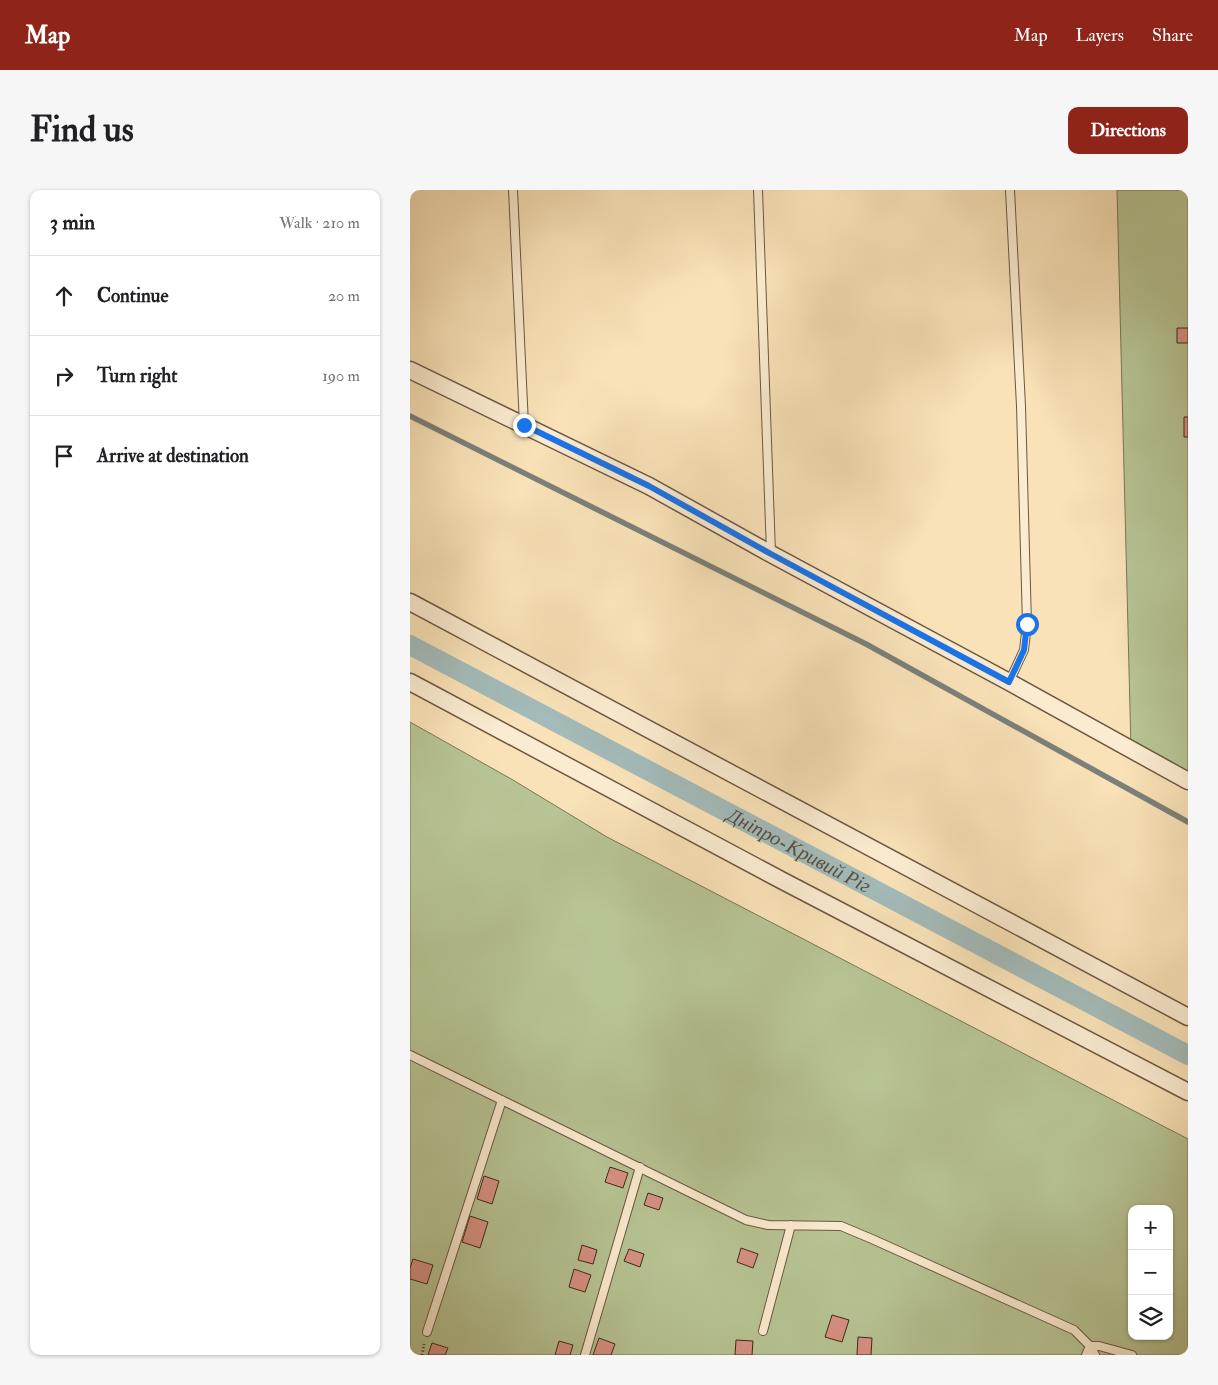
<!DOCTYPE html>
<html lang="en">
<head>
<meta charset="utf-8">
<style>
  body { margin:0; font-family:"IM FELL Double Pica",serif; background:#f6f6f6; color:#202124 }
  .controls { position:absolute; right:15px; bottom:15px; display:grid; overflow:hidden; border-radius:10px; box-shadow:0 1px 4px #0004 }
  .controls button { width:45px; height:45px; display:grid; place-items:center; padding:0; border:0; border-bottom:1px solid #e0e0e0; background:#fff; color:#202124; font:25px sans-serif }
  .stop { position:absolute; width:15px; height:15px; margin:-11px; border:4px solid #1a73e8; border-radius:50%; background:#fff }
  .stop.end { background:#1a73e8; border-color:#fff; box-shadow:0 1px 5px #0008 }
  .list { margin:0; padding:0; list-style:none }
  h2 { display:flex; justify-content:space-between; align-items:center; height:65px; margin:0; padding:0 20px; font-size:21px }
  h2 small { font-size:16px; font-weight:400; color:#757577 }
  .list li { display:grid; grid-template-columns:32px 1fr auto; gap:15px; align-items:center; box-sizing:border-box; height:80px; padding:0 20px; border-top:1px solid #e0e0e0 }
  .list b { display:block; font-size:19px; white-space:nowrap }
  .list em { font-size:16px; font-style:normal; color:#757577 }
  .icon { flex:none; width:28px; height:28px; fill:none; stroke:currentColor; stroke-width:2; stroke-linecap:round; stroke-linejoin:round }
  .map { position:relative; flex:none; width:778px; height:1165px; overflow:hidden; border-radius:10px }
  header { display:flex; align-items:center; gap:30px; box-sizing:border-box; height:70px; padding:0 25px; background:#8f2418; color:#fff }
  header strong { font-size:24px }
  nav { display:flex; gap:28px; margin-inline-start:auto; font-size:18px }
  .intro { display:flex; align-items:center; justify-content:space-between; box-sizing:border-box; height:120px; padding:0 30px }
  h1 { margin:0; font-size:35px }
  .button { padding:12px 22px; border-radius:10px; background:#8f2418; color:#fff; font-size:18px; font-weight:700 }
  main { display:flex; gap:30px; padding:0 30px }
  aside { flex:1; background:#fff; border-radius:10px; box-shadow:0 1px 4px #0004 }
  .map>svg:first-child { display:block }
  .green { fill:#b7c494; stroke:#7b7656; fill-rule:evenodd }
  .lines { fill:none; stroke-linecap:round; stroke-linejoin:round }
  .stream { stroke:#7b817a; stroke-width:5.5 }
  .canal { stroke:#a3bbba; stroke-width:20 }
  .building { fill:#d79184; stroke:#3f2919 }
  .lane-casing { stroke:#6e5741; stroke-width:10 }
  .street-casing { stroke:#6e5741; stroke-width:19 }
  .path { stroke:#3f2919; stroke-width:3; stroke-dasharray:1 2.5; stroke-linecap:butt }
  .lane { stroke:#fbecd1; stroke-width:8 }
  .street { stroke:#fbecd1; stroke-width:16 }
  .route { stroke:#1a73e8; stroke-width:6 }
  .labels { text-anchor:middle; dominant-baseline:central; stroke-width:4.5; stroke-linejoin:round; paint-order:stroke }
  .water-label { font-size:20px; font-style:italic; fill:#584e41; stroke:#fbecd1 }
</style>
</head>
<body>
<header>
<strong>Map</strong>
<nav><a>Map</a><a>Layers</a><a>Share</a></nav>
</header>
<div class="intro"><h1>Find us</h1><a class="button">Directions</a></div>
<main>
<aside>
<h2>3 min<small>Walk · 210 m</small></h2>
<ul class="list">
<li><svg class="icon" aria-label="ahead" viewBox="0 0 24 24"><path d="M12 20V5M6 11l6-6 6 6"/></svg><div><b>Continue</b></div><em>20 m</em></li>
<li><svg class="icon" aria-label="right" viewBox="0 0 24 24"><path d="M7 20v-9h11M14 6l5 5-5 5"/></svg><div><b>Turn right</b></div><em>190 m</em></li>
<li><svg class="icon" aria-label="arrive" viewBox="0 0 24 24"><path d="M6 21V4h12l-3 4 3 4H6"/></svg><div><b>Arrive at destination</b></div></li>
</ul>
</aside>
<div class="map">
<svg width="778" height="1165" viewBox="0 0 778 1165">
  <rect width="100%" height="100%" fill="#f9e2b8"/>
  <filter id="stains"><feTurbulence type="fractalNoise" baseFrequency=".004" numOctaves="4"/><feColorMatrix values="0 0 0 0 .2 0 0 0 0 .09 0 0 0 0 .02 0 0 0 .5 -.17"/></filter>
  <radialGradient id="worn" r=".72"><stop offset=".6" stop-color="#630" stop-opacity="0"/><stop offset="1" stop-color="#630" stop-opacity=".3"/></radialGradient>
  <path class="green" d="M 707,0 L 778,0 L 778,591 L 721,559 Z
    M 0,532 L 103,590 L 197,647 L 778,949 L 778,1165 L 0,1165 ZM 722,1019 L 759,1019 L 759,1146 L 722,1146 Z"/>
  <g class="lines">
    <path class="stream" d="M 0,226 L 456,454 L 778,632"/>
    <path class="canal" id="s1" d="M 0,455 L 778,865"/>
  </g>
  <path class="building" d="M 767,138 L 778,138 L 778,153 L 767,153 Z
    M 774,227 L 778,227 L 778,247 L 774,247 Z
    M 200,977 L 218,983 L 213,998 L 195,992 Z
    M 74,986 L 89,991 L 82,1014 L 67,1009 Z
    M 238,1003 L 253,1008 L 249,1020 L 234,1015 Z
    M 60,1026 L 78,1032 L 70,1058 L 52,1052 Z
    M 172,1055 L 187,1060 L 183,1074 L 168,1070 Z
    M 331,1058 L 348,1064 L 343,1078 L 327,1072 Z
    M 219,1059 L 234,1064 L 230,1077 L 214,1071 Z
    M 3,1069 L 23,1075 L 17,1094 L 0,1089 L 0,1078 Z
    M 164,1079 L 181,1085 L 175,1102 L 159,1097 Z
    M 422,1125 L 439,1130 L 432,1152 L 415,1147 Z
    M 448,1147 L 462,1148 L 461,1165 L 447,1165 Z
    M 189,1148 L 205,1154 L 201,1165 L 183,1165 Z
    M 326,1150 L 343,1151 L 342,1165 L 325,1165 Z
    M 149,1151 L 163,1155 L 160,1165 L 145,1165 Z
    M 22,1153 L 38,1158 L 35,1165 L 18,1165 Z"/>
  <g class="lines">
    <g class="lane-casing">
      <path id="lane" d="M 103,0 L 114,235
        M 348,0 L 361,363
        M 599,492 L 614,460 L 617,434 L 611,216 L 600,0
        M 0,865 L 336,1030 L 358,1035 L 431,1036 L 462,1049 L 664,1140 L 680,1156 L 685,1165
        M 353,1141 L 381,1035
        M 17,1142 L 92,910
        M 680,1156 L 689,1156 L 722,1165
        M 175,1165 L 230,977
        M 676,1165 L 680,1156"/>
    </g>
    <g class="street-casing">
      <path id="street" d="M 0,180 L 239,296 L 361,364 L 599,492 L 778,591
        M 0,412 L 778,827
        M 0,492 L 371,690 L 778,902"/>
    </g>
    <path class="path" d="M 12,1165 L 14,1154"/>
    <use href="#lane" class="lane"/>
    <use href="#street" class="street"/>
  </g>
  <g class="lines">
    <path class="route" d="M 114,235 L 239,296 L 361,364 L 599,492 L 614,460 L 617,434"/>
  </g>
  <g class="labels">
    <g class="water-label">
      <text stroke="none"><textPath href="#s1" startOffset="440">Дніпро-Кривий Ріг</textPath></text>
    </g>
  </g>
  <rect width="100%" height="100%" filter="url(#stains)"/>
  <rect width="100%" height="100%" fill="url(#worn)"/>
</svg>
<div class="controls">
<button>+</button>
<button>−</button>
<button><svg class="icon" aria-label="layers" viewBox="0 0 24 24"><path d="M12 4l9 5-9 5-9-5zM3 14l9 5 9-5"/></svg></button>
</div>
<div class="stop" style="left:617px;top:434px"></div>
<div class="stop end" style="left:114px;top:235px"></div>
</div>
</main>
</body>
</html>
